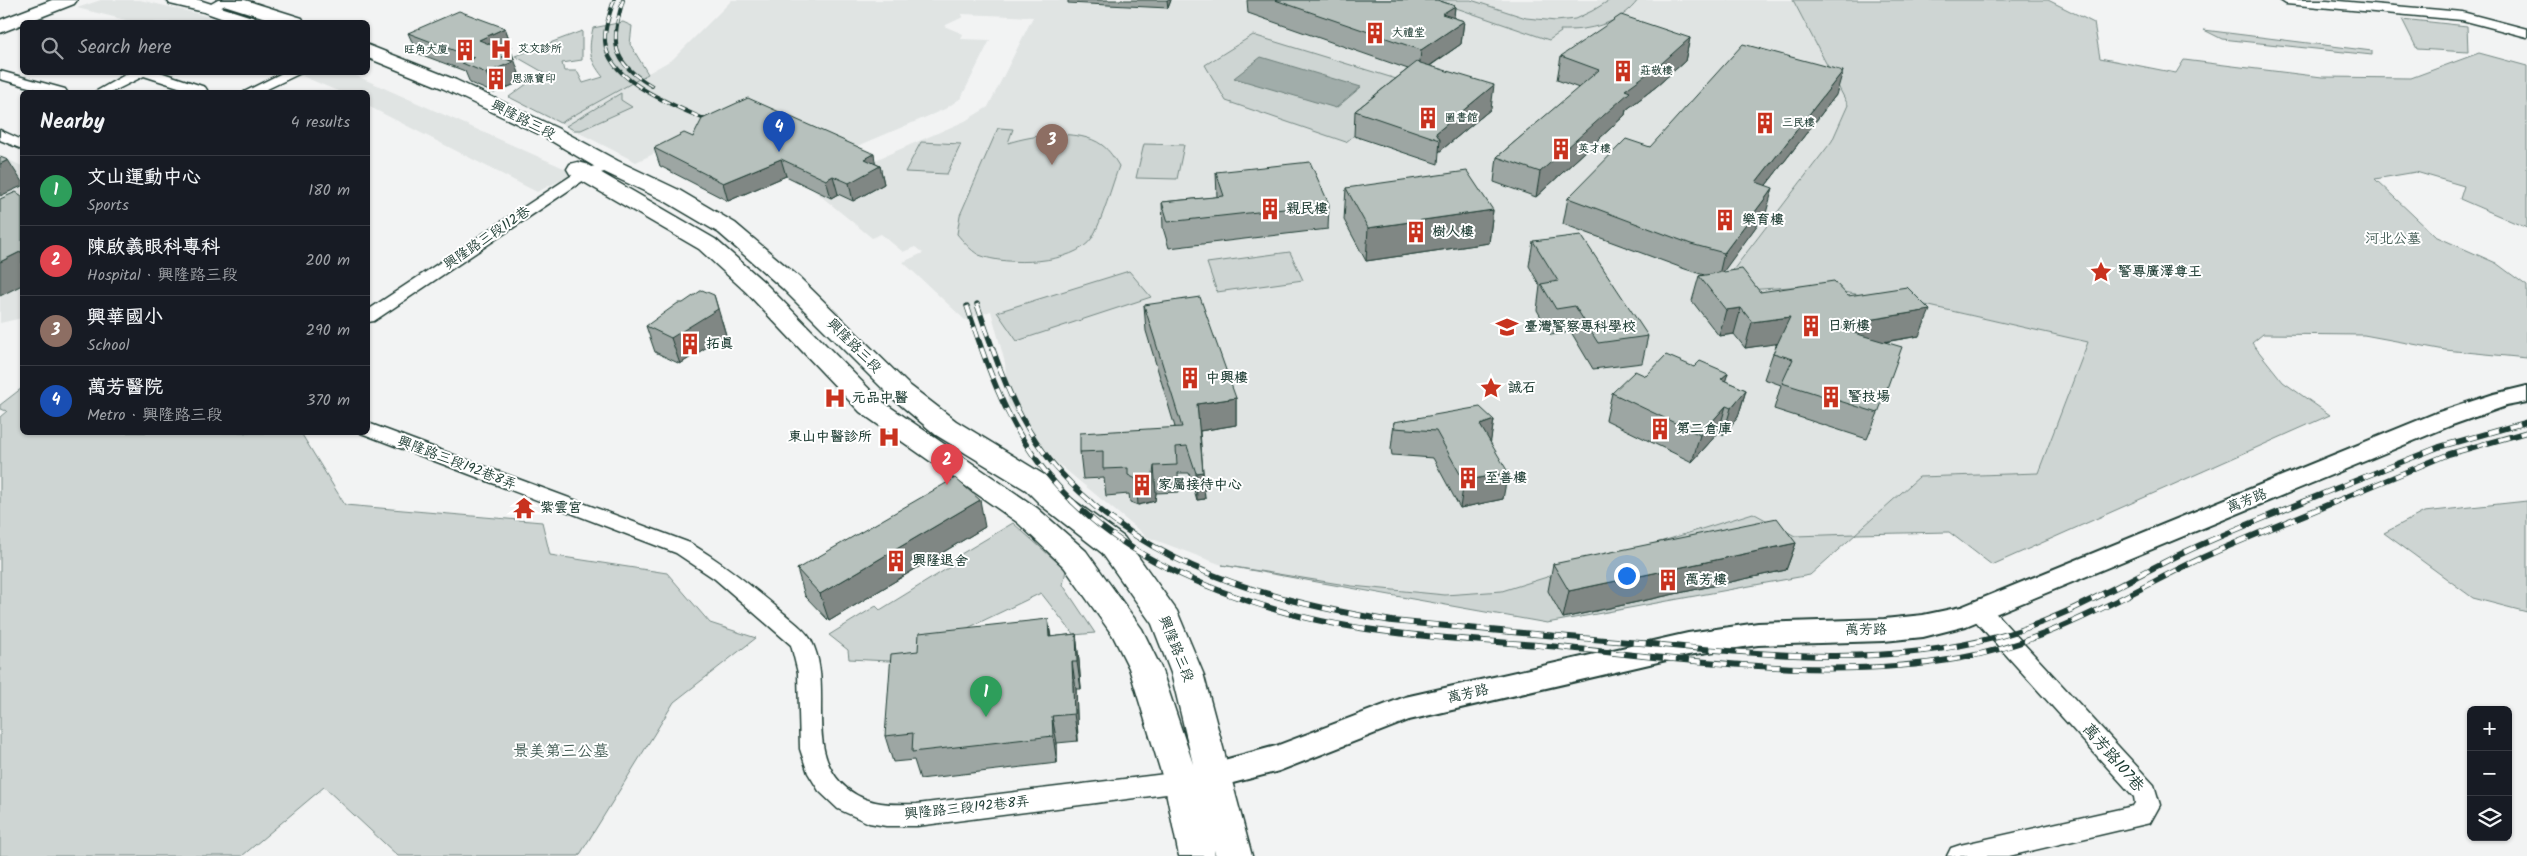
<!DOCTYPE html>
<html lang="en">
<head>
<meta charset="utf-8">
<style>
  body { margin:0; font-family:Kalam,"LXGW WenKai TC",sans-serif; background:#20242c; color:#f1f3f6 }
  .controls { position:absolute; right:15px; bottom:15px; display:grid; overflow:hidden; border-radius:8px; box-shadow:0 1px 4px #0004 }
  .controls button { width:45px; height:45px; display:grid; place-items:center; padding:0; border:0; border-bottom:1px solid #363941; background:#171b24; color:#f1f3f6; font:25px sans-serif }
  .you { position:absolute; left:1626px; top:575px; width:18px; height:18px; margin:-12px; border:4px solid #fff; border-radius:50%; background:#1a73e8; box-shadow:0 0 0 8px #1a73e833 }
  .badge { display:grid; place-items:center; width:32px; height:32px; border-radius:50%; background:#c8321e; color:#fff; font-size:16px; font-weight:700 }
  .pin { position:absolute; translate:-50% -41px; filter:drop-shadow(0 1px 2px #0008) }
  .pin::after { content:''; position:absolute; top:26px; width:18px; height:15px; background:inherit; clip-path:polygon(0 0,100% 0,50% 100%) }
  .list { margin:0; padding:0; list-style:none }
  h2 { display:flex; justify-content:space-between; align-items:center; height:65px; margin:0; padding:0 20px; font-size:21px }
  h2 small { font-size:16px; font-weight:400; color:#9ea1a6 }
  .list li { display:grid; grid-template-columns:32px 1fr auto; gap:15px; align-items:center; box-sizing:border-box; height:70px; padding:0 20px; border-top:1px solid #363941 }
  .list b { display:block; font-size:19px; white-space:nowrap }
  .list p { margin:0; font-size:16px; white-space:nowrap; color:#9ea1a6 }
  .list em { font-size:16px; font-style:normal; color:#9ea1a6 }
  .icon { flex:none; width:28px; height:28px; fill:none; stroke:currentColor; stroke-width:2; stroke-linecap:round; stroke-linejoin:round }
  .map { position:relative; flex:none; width:2527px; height:856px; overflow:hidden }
  .search { position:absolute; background:#171b24; box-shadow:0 1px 4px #0004; left:20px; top:20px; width:350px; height:55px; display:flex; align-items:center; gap:12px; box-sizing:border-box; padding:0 18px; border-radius:8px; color:#9ea1a6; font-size:19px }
  .panel { position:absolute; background:#171b24; box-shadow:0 1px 4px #0004; left:20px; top:90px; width:350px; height:345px; border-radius:8px }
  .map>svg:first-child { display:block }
  .built { fill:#e0e4e3 }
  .green { fill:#ced5d3; stroke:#768984 }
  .water { fill:#a1adaa; stroke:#6d807b }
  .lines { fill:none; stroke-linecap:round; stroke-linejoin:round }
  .minor-casing { stroke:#1f3d34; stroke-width:3 }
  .tertiary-casing { stroke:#1f3d34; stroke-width:4 }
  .secondary-casing { stroke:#1f3d34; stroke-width:3 }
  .minor { fill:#fff; fill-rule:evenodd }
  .tertiary { fill:#fff; fill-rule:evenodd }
  .secondary { fill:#fff; fill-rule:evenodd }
  .rail-far2-casing { stroke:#1f3d34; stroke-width:4 }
  .rail-far1-casing { stroke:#1f3d34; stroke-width:5.5 }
  .rail-casing { stroke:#1f3d34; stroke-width:6 }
  .rail-far2 { stroke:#fff; stroke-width:2.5; stroke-dasharray:8; stroke-linecap:butt }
  .rail-far1 { stroke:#fff; stroke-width:4; stroke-dasharray:11; stroke-linecap:butt }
  .rail { stroke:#fff; stroke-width:4.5; stroke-dasharray:13; stroke-linecap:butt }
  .wall { fill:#9da6a3; stroke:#1f3d34 }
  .shaded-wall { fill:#808784; stroke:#1f3d34 }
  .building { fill:#b7c1bd; stroke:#1f3d34 }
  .labels { text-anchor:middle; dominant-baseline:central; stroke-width:4; stroke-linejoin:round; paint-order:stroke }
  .far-poi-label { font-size:11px; font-weight:bold; fill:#1f3d34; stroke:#fff; text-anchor:start }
  .street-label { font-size:14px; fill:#1f3d34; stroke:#fff }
  .poi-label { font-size:14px; font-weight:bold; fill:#1f3d34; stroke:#fff; text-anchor:start }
  .park-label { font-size:14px; fill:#425b54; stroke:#fff }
  .near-park-label { font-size:16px; fill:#425b54; stroke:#fff }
  .near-street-label { font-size:16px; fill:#1f3d34; stroke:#fff }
</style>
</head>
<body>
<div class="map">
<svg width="2527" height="856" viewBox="0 0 2527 856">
  <rect width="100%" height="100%" fill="#f2f3f3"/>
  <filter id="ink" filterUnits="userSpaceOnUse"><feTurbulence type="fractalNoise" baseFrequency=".02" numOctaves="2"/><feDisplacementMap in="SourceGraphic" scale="10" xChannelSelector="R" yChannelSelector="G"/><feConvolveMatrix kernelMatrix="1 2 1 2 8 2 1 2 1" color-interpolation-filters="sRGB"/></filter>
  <g filter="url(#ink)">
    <path class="built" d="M 101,0 L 140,0 L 233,22 L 134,22 L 77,8 Z
      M 732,0 L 1793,0 L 1848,105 L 1832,141 L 1727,278 L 1805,286 L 1925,305 L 2088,342 L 2038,473 L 1919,477 L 1810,575 L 1547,623 L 1222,565 L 1147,537 L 1055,461 L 1008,404 L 1005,363 L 991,311 L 965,320 L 903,262 L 923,253 L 915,247 L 903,252 L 881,234 L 872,238 L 811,188 L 965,121 L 988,107 L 1033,17 L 962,14 L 963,17 L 944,26 L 963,34 L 961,39 L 990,40 L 961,98 L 945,109 L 846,151 L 699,133 L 636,162 L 560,123 L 673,59 Z
      M 295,73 L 350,73 L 575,173 L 537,192 L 368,106 L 368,92 L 340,92 Z
      M 0,156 L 22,166 L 22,318 L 0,323 Z"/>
    <path class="green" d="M 1433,0 L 1471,0 L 1526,18 L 1556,21 L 1575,19 L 1592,11 L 1610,0 L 1638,0 C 1621,24 1588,31 1560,30 L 1561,32 L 1549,40 Z
      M 1793,0 L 2048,0 L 2094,23 L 2100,58 L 2176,73 L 2184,60 L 2322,77 L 2411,78 L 2479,53 L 2527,66 L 2527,228 L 2460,199 L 2464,186 L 2416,172 L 2375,179 L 2435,236 L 2496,263 L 2527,286 L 2527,358 L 2445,350 L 2364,335 L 2263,334 L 2252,343 L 2283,382 L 2330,415 L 1992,565 L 1949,532 L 1856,534 L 1810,575 L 1547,623 L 1222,565 L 1352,586 L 1445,595 L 1502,591 L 1753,513 L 1795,536 L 1855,534 L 1919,477 L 2038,473 L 2088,342 L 1925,305 L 1805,286 L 1747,290 L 1727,278 L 1832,141 L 1848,105 Z
      M 2402,19 L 2467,26 L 2468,52 L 2417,49 Z
      M 623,22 L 632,26 L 630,44 L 648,74 L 560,123 L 509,97 L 543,72 L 515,56 L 582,31 L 582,60 L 562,63 L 564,71 L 577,71 L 583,83 L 603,77 C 589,59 588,51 593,28 Z
      M 2204,30 L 2372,51 L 2372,55 L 2222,39 Z
      M 1253,35 L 1416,85 L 1346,142 L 1226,101 L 1205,65 Z
      M 621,93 L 621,100 L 632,107 L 581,130 L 574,130 L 566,126 Z
      M 998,128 L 1013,129 L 1008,143 C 1033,135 1079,128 1102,145 C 1110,151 1114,158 1119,166 C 1112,185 1102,221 1092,238 C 1074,265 1006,266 979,255 C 970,250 963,241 957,234 L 960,215 Z
      M 921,142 L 961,144 L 947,174 L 905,172 Z
      M 1144,144 L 1184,145 L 1177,179 L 1136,178 Z
      M 1290,252 L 1303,280 L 1217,292 L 1207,263 Z
      M 1129,271 L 1151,297 L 1017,341 L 997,312 Z
      M 22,388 L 22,432 L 301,433 L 345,505 L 542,522 L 550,555 L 667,573 L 710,623 L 756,638 L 674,702 L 579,856 L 398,856 L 324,787 L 242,856 L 0,856 L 0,417 L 7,411 L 0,409 L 0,405 Z
      M 2527,501 L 2527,612 L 2473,598 L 2384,533 L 2424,512 Z
      M 1013,523 L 1066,570 L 1063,585 L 1095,633 L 1074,635 L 1041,593 L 907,657 L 889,661 L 849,659 L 848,650 L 829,635 L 876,606 L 880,610 L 953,565 L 951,560 Z"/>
    <path class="water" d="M 1261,57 L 1361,87 L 1336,108 L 1234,78 Z"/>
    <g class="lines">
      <g class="minor-casing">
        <path id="minor" d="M 218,0 L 235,0 L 214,11 L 206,11 L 204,8 Z
          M 2280,0 L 2327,0 L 2462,12 L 2527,29 L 2527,37 L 2462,20 L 2286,4 Z
          M 0,71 L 65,89 L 67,92 L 47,92 L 0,79 Z
          M 130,72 L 160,72 L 205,87 L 207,90 L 205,92 L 194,92 L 144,76 L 112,92 L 95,92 Z
          M 284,72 L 303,72 L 261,92 L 244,92 Z
          M 0,130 L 22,140 L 22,149 L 0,140 Z
          M 610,162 L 615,163 L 617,166 L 615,169 L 590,176 L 374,321 L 368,322 L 368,310 L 580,170 Z
          M 368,423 L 690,543 C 723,563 752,586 781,611 C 791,620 804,628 811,640 C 834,684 805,743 840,782 C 862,805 887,805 917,804 L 1182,772 L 1190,775 L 1194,782 L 1190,789 L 1182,792 L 917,826 L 886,826 L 869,823 L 838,809 L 819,791 L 808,773 L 800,749 L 798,673 L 791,645 L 715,579 L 676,553 L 361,433 L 368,432 Z
          M 1980,603 L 1988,605 L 2154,785 L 2160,805 L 2150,823 L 2009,856 L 1947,856 L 1951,848 L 1960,845 L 2133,806 L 2135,803 L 2134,797 L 1972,617 L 1969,611 L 1972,605 Z"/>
      </g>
      <g class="tertiary-casing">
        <path id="tertiary" d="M 2527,386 L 2527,402 L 2506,406 L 2452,425 L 1966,626 L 1923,637 L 1884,641 L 1758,645 L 1688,655 L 1409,720 L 1279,771 L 1198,792 L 1187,788 L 1183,779 L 1187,770 L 1276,746 L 1405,697 L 1688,633 L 1758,623 L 1884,619 L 1923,615 L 1961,607 L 2436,413 L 2494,394 Z"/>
      </g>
      <g class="secondary-casing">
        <path id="secondary" d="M 52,0 L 77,0 L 74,4 L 0,33 L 0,20 Z
          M 167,0 L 199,0 L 255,18 L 257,22 L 232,22 L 204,12 L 170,4 Z
          M 222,0 L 245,0 L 302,18 L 304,22 L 278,22 L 224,5 Z
          M 368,45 L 456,80 L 557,128 L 618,161 L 679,190 L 735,223 L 800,278 L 908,384 L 956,421 L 1046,476 L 1062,492 L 1124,537 L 1177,611 L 1203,673 L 1252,856 L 1216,856 L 1214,850 L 1215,856 L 1179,856 L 1164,782 L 1129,668 L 1113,636 L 1064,567 L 1017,522 L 860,412 L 746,292 L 699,249 L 570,174 L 567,169 L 570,164 L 578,162 L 586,164 L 715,239 L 764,282 L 880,400 L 1037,508 L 1086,551 L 1142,629 L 1161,668 L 1193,764 L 1171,673 L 1152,624 L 1102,553 L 1042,506 L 1026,490 L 936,435 L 890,396 L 782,288 L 719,233 L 663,200 L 602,171 L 543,136 L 442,88 L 368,58 Z"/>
      </g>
      <use href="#minor" class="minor"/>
      <use href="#tertiary" class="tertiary"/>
      <use href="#secondary" class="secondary"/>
      <g class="rail-far2-casing">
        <path id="rail-far2" d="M 614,0 C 610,13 604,28 605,41 C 607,84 685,109 717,125
          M 623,0 C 611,42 610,62 652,86"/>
      </g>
      <g class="rail-far1-casing">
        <path id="rail-far1" d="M 977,304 C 1006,387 1021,442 1091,502
          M 967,306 C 993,384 1013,443 1073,502
          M 2302,502 L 2439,447 L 2527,422
          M 2334,502 L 2449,454 L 2527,432"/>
      </g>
      <g class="rail-casing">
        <path id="rail" d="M 1072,501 C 1123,552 1196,585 1264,606 C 1355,635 1453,638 1548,646 C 1684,659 1825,682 1961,658 C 2044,643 2115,601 2189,564 C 2237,541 2288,522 2337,501
          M 1089,501 C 1174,575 1283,603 1392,621 C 1479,629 1565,637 1652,644 C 1766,655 1885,667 1997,637 C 2063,620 2122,582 2183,553 C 2223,534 2265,518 2305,501"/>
      </g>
      <use href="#rail-far2" class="rail-far2"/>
      <use href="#rail-far1" class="rail-far1"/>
      <use href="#rail" class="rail"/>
    </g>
    <path class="wall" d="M 1068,0 L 1171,0 L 1168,8 L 1068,3 Z
      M 1247,0 L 1437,0 L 1455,6 L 1454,18 L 1464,21 L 1461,44 L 1430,66 L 1491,109 L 1439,152 L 1438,164 L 1354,136 L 1355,111 L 1408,69 L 1248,13 Z
      M 505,28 L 512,47 L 506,50 L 519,73 L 517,74 L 520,82 L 494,93 L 470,83 L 465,71 L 417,53 L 408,33 Z
      M 1690,38 L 1685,61 L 1657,86 L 1626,110 L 1625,115 L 1536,197 L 1494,182 L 1497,157 L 1579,88 L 1557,80 L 1561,56 Z
      M 1836,95 L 1766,185 L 1766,213 L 1722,272 L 1760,292 L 1848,296 L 1919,336 L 1885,342 L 1878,413 L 1867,439 L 1774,409 L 1781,385 L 1764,379 L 1773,353 L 1777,343 L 1745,348 L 1734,334 L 1719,336 L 1692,301 L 1699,276 L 1704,275 L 1685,269 L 1563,224 L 1568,198 L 1650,147 Z
      M 693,137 L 876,164 L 880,166 L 884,184 L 853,201 L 838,194 L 831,198 L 786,176 L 728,201 L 660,166 L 654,148 Z
      M 1216,172 L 1329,204 L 1328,229 L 1169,248 L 1163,228 L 1162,202 L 1217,197 Z
      M 1346,188 L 1493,210 L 1489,243 L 1366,261 L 1344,220 Z
      M 1533,241 L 1648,336 L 1642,363 L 1593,369 L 1571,332 L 1551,335 L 1537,310 L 1540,286 L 1529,266 Z
      M 1144,305 L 1236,398 L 1236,425 L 1200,431 L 1205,499 L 1197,500 L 1189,473 L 1178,473 L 1179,492 L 1156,493 L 1155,501 L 1138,505 L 1130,502 L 1129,494 L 1106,496 L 1104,478 L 1083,479 L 1080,452 L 1175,427 L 1146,331 Z
      M 722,321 L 726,335 L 680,364 L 655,352 L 646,326 Z
      M 1694,367 L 1728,373 L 1725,381 L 1746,390 L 1738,417 L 1723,435 L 1718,433 L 1692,462 L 1606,420 L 1612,393 L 1646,376 Z
      M 1494,420 L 1490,443 L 1503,499 L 1460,508 L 1433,458 L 1392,455 L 1391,449 L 1394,422 Z
      M 985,527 L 829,621 L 805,596 L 797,569 Z
      M 1796,543 L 1786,570 L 1563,618 L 1548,591 L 1553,564 Z
      M 1048,619 L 1051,637 L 1076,634 L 1079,661 L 1081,689 L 1076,689 L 1078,741 L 1057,743 L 1057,763 L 920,779 L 914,760 L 893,762 L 885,736 L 918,651 Z"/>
    <path class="shaded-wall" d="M 1167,0 L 1171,0 L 1168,8 Z
      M 1455,6 L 1453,28 L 1442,14 Z
      M 1464,21 L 1461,44 L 1419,73 L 1421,50 Z
      M 505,28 L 512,47 L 487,60 L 479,40 Z
      M 1690,38 L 1685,61 L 1657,86 L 1626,110 L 1625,115 L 1536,197 L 1540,172 L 1625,90 Z
      M 512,53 L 519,73 L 517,74 L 520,82 L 494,93 L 486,73 L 502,57 Z
      M 1843,71 L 1836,95 L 1749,207 L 1756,182 Z
      M 1494,85 L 1491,109 L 1439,152 L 1440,140 L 1436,133 Z
      M 874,154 L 876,168 L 880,166 L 884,184 L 853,201 L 849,183 L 865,159 Z
      M 781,159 L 786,176 L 728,201 L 723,183 Z
      M 8,160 L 22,182 L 22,186 L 0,196 L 0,164 Z
      M 833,176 L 838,194 L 831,198 L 826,180 Z
      M 1773,188 L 1766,213 L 1718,279 L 1724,253 Z
      M 1493,210 L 1489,243 L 1366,261 L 1368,228 Z
      M 22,251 L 22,285 L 0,296 L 0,262 Z
      M 714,295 L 726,335 L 680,364 L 671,338 Z
      M 1741,308 L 1734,334 L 1719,336 L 1726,310 Z
      M 1930,310 L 1919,336 L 1821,352 L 1830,326 Z
      M 1790,317 L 1782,343 L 1745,348 L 1752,322 Z
      M 1728,373 L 1720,399 L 1721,379 Z
      M 1746,390 L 1738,417 L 1723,435 L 1731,408 Z
      M 1236,398 L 1236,425 L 1199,431 L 1197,404 Z
      M 1726,406 L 1718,433 L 1692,462 L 1700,435 Z
      M 1494,420 L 1490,446 L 1480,425 Z
      M 1154,466 L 1156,493 L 1155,501 L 1138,505 L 1136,479 Z
      M 1203,472 L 1205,499 L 1197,500 L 1196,473 Z
      M 1508,472 L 1503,499 L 1460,508 L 1464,481 Z
      M 980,500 L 985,527 L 829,621 L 820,594 Z
      M 1796,543 L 1786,570 L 1563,618 L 1569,591 Z
      M 1048,619 L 1052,646 L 1049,637 Z
      M 1076,634 L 1079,661 L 1081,689 L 1077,662 Z
      M 1072,662 L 1076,689 L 1078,741 L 1074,714 Z
      M 1052,716 L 1057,743 L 1057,763 L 1053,736 Z"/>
    <path class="building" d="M 1275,0 L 1437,0 L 1455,6 L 1442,14 L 1464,21 L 1421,50 Z
      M 459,11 L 505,28 L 479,40 L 512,53 L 502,57 L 513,62 L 486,73 L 462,63 L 474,58 L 408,33 Z
      M 1621,15 L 1690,38 L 1662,63 L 1625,90 L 1630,92 L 1540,172 L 1497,157 L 1599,70 L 1561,56 Z
      M 1743,44 L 1843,71 L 1756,182 L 1773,188 L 1724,253 L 1691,244 L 1568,198 L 1626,139 L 1650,147 Z
      M 1417,62 L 1494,85 L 1436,133 L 1440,140 L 1355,111 Z
      M 748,98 L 874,154 L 865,159 L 880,166 L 849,183 L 833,176 L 826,180 L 781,159 L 723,183 L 654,148 L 684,133 L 693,137 L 702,119 Z
      M 0,157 L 8,160 L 0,164 Z
      M 1310,162 L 1329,204 L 1168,222 L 1162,202 L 1224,196 L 1216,172 Z
      M 1467,171 L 1493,210 L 1368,228 L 1346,188 Z
      M 16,192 L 22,196 L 22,251 L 0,262 L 0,199 Z
      M 1581,235 L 1648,336 L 1598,343 L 1575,306 L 1556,309 L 1541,284 L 1558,281 L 1533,241 Z
      M 1742,269 L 1760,292 L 1834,281 L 1848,296 L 1907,287 L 1930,310 L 1830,326 L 1902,347 L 1878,413 L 1782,383 L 1793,359 L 1773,353 L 1790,317 L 1752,322 L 1741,308 L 1726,310 L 1699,276 Z
      M 702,290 L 714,295 L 718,309 L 671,338 L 646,326 L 678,303 L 683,303 Z
      M 1200,297 L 1236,398 L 1197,404 L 1203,472 L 1196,473 L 1187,446 L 1176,447 L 1177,465 L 1154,466 L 1153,474 L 1136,479 L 1128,475 L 1128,468 L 1103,469 L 1103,451 L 1080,452 L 1080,433 L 1182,427 L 1144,305 Z
      M 1666,355 L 1694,367 L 1700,361 L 1728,373 L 1721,379 L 1746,390 L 1731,408 L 1726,406 L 1700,435 L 1612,393 L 1635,371 L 1646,376 Z
      M 1480,407 L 1494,420 L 1480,425 L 1508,472 L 1464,481 L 1436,431 L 1394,428 L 1394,422 Z
      M 955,478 L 980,500 L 820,594 L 797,569 Z
      M 1777,518 L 1796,543 L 1569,591 L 1553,564 Z
      M 1048,619 L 1049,637 L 1076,634 L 1077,662 L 1072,662 L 1074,714 L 1052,716 L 1053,736 L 912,752 L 913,733 L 885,736 L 891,654 L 918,651 L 919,633 Z"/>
  </g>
  <defs>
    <g id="building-bare" transform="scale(1.725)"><path d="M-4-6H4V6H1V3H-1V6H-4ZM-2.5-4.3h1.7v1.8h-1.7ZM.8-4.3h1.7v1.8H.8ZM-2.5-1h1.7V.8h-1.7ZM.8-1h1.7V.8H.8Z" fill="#c8321e" stroke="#fff" stroke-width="2.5" paint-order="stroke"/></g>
    <g id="hospital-bare" transform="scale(1.725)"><path d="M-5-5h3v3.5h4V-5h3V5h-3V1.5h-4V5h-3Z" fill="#c8321e" stroke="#fff" stroke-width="2.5" paint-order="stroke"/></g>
    <g id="sight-bare" transform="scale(1.725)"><path d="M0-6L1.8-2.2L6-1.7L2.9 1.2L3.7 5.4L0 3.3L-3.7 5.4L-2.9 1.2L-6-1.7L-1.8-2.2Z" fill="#c8321e" stroke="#fff" stroke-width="2.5" paint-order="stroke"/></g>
    <g id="university-bare" transform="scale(1.725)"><path d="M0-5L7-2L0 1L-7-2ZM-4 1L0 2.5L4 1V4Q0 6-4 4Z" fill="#c8321e" stroke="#fff" stroke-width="2.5" paint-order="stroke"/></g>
    <g id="temple-bare" transform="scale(1.725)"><path d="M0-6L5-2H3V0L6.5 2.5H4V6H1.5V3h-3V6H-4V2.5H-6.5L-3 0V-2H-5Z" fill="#c8321e" stroke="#fff" stroke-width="2.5" paint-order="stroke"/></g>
  </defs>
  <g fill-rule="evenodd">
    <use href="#building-bare" x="1375" y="33"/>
    <use href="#hospital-bare" x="501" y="49"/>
    <use href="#building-bare" x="465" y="50"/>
    <use href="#building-bare" x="1623" y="71"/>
    <use href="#building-bare" x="496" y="79"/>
    <use href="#building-bare" x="1428" y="118"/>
    <use href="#building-bare" x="1765" y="123"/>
    <use href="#building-bare" x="1561" y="149"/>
    <use href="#building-bare" x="1270" y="209"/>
    <use href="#building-bare" x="1725" y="220"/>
    <use href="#building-bare" x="1416" y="232"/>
    <use href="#sight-bare" x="2101" y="272"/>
    <use href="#building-bare" x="1811" y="326"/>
    <use href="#university-bare" x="1507" y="327"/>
    <use href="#building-bare" x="690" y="344"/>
    <use href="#building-bare" x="1190" y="378"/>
    <use href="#sight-bare" x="1491" y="388"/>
    <use href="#building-bare" x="1831" y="397"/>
    <use href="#hospital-bare" x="835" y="398"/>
    <use href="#building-bare" x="1660" y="429"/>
    <use href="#hospital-bare" x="889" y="437"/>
    <use href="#building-bare" x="1468" y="478"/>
    <use href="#building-bare" x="1142" y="485"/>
    <use href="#temple-bare" x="524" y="508"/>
    <use href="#building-bare" x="896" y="561"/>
    <use href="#building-bare" x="1668" y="580"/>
  </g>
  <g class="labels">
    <g class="far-poi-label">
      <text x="1392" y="33">大禮堂</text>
      <text x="518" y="49">艾文診所</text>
      <text x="448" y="50" text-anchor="end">旺角大廈</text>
      <text x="1640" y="71">莊敬樓</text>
      <text x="512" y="79">思源寶印</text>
      <text x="1445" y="118">圖書館</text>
      <text x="1782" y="123">三民樓</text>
      <text x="1578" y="149">英才樓</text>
    </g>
    <g class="street-label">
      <text transform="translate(523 120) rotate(27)">興隆路三段</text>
      <text transform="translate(487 238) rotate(-34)">興隆路三段112巷</text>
      <text transform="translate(854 346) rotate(45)">興隆路三段</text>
      <text transform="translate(457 463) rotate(21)">興隆路三段192巷8弄</text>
      <text transform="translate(2247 501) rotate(-22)">萬芳路</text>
      <text transform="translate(1866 630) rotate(-1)">萬芳路</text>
      <text transform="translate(1176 649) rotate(68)">興隆路三段</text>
      <text transform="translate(1468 694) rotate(-13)">萬芳路</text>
      <text transform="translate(967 808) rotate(-6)">興隆路三段192巷8弄</text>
    </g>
    <g class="poi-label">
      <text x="1286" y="209">親民樓</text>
      <text x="1742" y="220">樂育樓</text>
      <text x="1432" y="232">樹人樓</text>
      <text x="2118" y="272">警專廣澤尊王</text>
      <text x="1828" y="326">日新樓</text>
      <text x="1524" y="327">臺灣警察專科學校</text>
      <text x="706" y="344">拓真</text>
      <text x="1206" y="378">中興樓</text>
      <text x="1508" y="388">誠石</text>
      <text x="1848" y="397">警技場</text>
      <text x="852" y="398">元品中醫</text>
      <text x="1676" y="429">第二倉庫</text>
      <text x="872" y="437" text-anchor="end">東山中醫診所</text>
      <text x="1485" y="478">至善樓</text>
      <text x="1158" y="485">家屬接待中心</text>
      <text x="540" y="508">紫雲宮</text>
      <text x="912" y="561">興隆退舍</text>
      <text x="1685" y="580">萬芳樓</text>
    </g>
    <g class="park-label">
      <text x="2393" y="239">河北公墓</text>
    </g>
    <g class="near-park-label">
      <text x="561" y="751">景美第三公墓</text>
    </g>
    <g class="near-street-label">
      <text transform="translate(2113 758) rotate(49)">萬芳路107巷</text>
    </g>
  </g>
</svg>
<div class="controls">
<button>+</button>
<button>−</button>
<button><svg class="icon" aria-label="layers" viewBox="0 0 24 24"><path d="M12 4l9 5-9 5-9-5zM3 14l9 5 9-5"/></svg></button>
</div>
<div class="you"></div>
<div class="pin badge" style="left:986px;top:717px;background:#2e9e5b">1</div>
<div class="pin badge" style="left:947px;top:485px;background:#e0444e">2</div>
<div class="pin badge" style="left:1052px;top:165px;background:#8d6e63">3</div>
<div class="pin badge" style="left:779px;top:152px;background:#1a4fb4">4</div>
<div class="search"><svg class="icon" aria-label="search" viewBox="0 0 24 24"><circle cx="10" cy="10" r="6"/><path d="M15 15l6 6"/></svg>Search here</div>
<section class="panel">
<h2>Nearby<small>4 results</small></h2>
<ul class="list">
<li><span class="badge" style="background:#2e9e5b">1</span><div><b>文山運動中心</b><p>Sports</p></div><em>180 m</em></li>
<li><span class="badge" style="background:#e0444e">2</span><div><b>陳啟義眼科專科</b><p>Hospital · 興隆路三段</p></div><em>200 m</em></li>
<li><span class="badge" style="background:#8d6e63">3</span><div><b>興華國小</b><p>School</p></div><em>290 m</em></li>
<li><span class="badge" style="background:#1a4fb4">4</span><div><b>萬芳醫院</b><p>Metro · 興隆路三段</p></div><em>370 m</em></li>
</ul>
</section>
</div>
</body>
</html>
